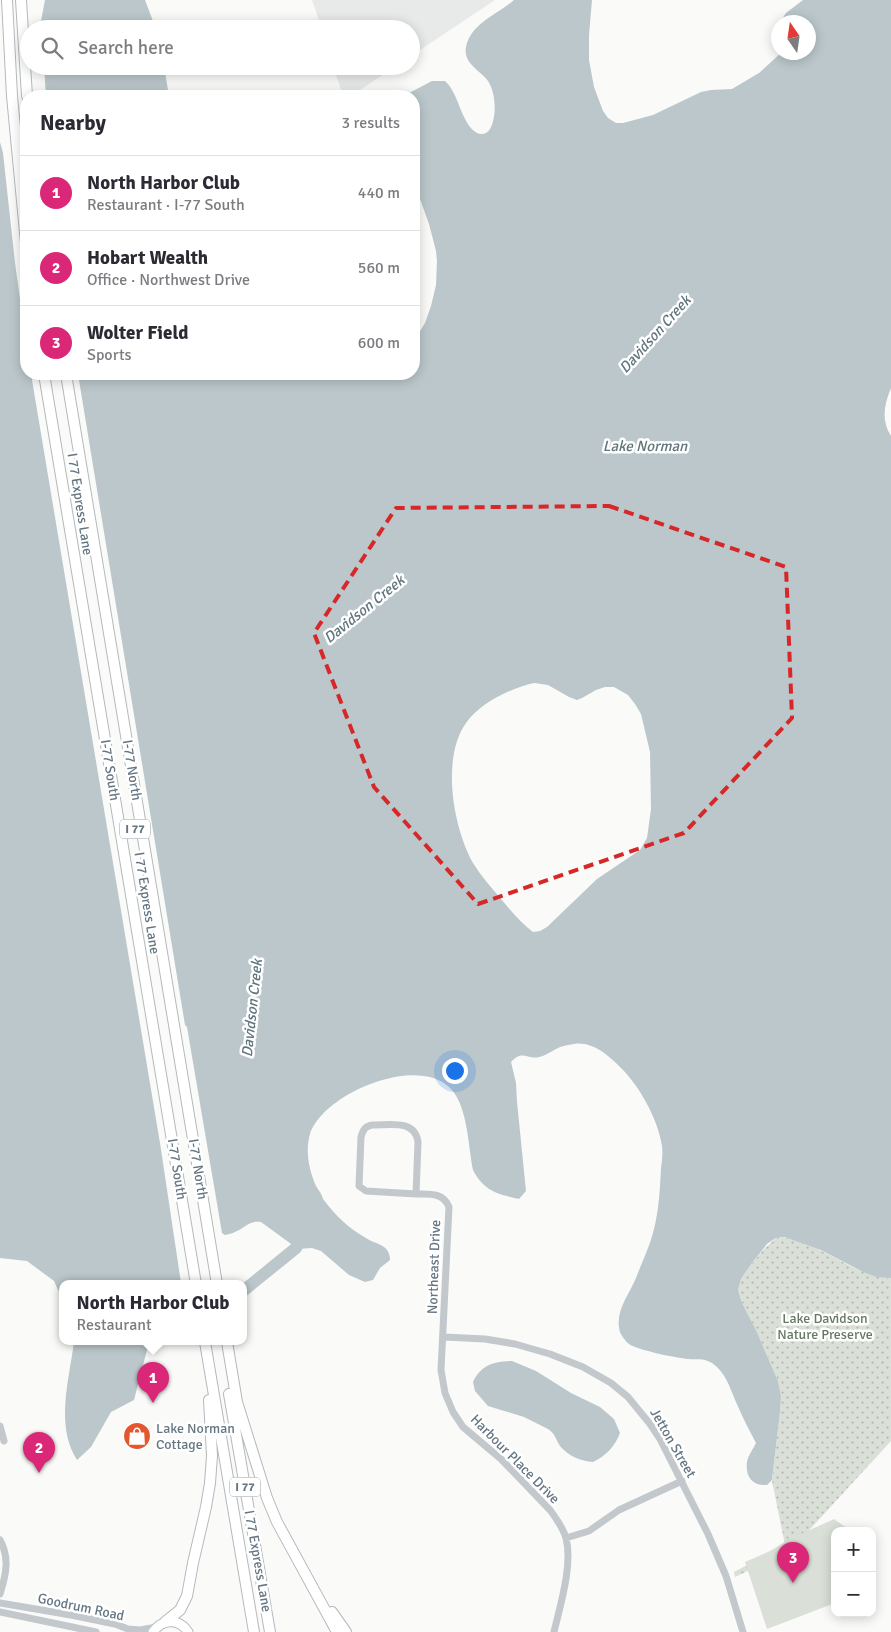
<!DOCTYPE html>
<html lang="en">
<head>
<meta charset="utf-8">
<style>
  body { margin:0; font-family:Signika,sans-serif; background:#f2f2f3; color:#2b2b33 }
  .controls { position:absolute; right:15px; bottom:15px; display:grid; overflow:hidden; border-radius:10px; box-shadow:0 2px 12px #0003 }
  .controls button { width:45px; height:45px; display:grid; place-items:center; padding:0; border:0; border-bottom:1px solid #e1e1e2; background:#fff; color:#2b2b33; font:25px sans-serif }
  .compass { position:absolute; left:771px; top:15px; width:45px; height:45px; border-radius:50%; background:#fff; box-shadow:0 2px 12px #0003; rotate:347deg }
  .you { position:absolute; left:454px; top:1070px; width:18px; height:18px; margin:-12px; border:4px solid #fff; border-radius:50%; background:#1a73e8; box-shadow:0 0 0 8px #1a73e833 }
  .badge { display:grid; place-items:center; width:32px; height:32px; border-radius:50%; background:#db2777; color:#fff; font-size:16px; font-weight:700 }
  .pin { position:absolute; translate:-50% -41px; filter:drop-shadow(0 1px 2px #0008) }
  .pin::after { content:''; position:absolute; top:26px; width:18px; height:15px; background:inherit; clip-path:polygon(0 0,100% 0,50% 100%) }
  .popup { position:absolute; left:59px; top:1280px; width:188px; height:65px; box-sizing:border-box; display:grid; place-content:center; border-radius:10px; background:#fff; filter:drop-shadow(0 1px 4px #0005); font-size:16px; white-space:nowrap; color:#7c7c81 }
  .popup b { font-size:19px; color:#2b2b33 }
  .popup::after { content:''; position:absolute; left:50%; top:100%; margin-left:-10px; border:10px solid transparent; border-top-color:#fff }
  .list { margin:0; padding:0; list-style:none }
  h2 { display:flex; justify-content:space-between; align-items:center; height:65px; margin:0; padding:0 20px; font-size:21px }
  h2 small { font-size:16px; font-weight:400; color:#7c7c81 }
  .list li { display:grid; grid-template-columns:32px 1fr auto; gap:15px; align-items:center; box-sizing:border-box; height:75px; padding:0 20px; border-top:1px solid #e1e1e2 }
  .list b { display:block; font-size:19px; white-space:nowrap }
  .list p { margin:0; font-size:16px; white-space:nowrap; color:#7c7c81 }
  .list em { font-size:16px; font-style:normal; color:#7c7c81 }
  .icon { flex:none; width:28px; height:28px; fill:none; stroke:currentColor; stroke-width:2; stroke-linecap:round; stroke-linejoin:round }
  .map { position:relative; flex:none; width:891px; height:1632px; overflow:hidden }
  .search { position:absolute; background:#fff; box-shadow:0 2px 12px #0003; left:20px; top:20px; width:400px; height:55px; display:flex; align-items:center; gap:12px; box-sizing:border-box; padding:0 18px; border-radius:28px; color:#7c7c81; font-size:19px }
  .panel { position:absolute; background:#fff; box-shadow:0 2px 12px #0003; left:20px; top:90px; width:400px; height:290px; border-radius:20px }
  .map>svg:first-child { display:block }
  .built { fill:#e8e9e9 }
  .grass { fill:url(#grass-dots) }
  .garden { fill:#dadfd7 }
  .water { fill:#bbc7cb; fill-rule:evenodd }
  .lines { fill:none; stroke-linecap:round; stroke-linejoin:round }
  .river { stroke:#bbc7cb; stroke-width:12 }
  .major-casing { stroke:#b5babe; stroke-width:11 }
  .highway-casing { stroke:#b4b9bd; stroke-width:12 }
  .minor { stroke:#c3c8cc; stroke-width:7 }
  .major { stroke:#fff; stroke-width:9 }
  .highway { stroke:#fff; stroke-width:10 }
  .marked { fill:none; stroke:#d62828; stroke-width:4; stroke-dasharray:10 6; stroke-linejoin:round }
  .labels { text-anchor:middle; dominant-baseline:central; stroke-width:5; stroke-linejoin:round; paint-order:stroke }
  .shield { fill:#fff; stroke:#939fa8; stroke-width:1 }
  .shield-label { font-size:12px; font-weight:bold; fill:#657683 }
  .street-label { font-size:14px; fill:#657683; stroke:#fff }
  .park-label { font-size:14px; fill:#687a64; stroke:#fff }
  .poi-label { font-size:14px; fill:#657683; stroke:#fff; text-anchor:start }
  .water-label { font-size:15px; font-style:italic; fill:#60757c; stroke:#fff }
</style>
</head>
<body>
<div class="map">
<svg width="891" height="1632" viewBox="0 0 891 1632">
  <defs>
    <pattern id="grass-dots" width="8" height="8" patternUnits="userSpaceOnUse" patternTransform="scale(1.25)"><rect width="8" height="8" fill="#dadfd7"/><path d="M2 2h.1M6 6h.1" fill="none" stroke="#b4b9b4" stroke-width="1.8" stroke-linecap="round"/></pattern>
  </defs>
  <rect width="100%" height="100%" fill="#fafaf8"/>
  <path class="built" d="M 312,0 L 495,0 L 411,56 L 411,29 L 322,29 Z
    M 333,66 L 396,66 L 351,96 L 343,96 Z"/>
  <path class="grass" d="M 777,1237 C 800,1235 839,1261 861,1271 C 871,1275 880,1276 891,1278 L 891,1441 L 791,1550 L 735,1577 L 734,1572 L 785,1545 L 772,1481 L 780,1412 L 781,1396 L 778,1381 L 756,1330 L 742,1303 L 738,1290 L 741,1279 L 749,1267 L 763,1250 Z"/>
  <path class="garden" d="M 834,1519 L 851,1531 L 835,1531 L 835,1603 L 767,1629 L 745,1562 L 770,1551 L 792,1538 Z"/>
  <path class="water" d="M 45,0 L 145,0 L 156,29 L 41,29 L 41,21 Z
    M 514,0 L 592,0 L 589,35 L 589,60 L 594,87 L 603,111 L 608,118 L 616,123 L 623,123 L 653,115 L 701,92 L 711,90 L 732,89 L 759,73 L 781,53 L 808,52 L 808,22 L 783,22 L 782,19 L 786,13 L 803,0 L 891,0 L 891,388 C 884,405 881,420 891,436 L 891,1278 L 877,1277 L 863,1272 L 821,1250 L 785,1237 L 777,1237 L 767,1244 L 749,1267 L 741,1279 L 738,1290 L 742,1303 L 756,1330 L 778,1381 L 781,1396 L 780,1412 L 772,1480 L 767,1485 C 753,1486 745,1477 747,1462 C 748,1456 753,1449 756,1443 C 749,1430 742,1416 736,1402 C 730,1388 725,1370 710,1362 C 703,1358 695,1360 688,1359 C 677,1358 637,1350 629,1344 C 626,1342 621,1335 620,1332 C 614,1312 629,1295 636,1278 C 642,1262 650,1246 654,1229 C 659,1209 660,1189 661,1168 C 662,1161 663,1153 662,1146 C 658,1119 639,1085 620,1067 C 608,1055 592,1041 574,1044 C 568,1045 561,1046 556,1049 C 550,1052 545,1056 539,1057 C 527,1060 523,1049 511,1062 L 516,1083 L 517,1102 L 526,1191 L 519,1199 C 497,1194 484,1191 473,1170 C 468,1146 468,1104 449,1087 C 415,1055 323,1094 310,1134 C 305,1151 309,1170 316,1186 C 319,1191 322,1194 323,1199 C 335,1215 348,1228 366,1238 C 371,1242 379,1243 384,1247 C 388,1250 390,1255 390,1260 L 380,1268 L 373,1280 L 365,1282 L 349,1275 L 321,1251 L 312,1248 L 298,1249 L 261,1222 C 250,1220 246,1227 237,1231 C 234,1233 229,1234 225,1235 L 222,1233 L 187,1027 L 185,1025 L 78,374 L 414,374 L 414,341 L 425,323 L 431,306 L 436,285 L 437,261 L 436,251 L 429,224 L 414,182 L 414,96 L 382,96 L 387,92 L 409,93 L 432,81 L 445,81 C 459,93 461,124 477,133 C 482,135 487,134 490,129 C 497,117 496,93 488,81 C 480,70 463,64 466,47 C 471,23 498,14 514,0 ZM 534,683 L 548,685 L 569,697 L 577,700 L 582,698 L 596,690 L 605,687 L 614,687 L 628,695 L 635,704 L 641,714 L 650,752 L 651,809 L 647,838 L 640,850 L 597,879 L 547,927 L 540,931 L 533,932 C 521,923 511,911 501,899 C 491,887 481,876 473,863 C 453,827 441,758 466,723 C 480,703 511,688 534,683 Z
    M 44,66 L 164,66 L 169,96 L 46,96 Z
    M 0,142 L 3,153 L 15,263 L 26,342 L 26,374 L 31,374 L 160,1143 L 181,1283 L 181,1284 L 63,1284 L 63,1301 L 54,1281 L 27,1261 L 0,1258 Z
    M 74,1342 L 149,1342 L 134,1400 L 111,1412 L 91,1447 L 77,1460 C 55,1426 69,1380 74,1342 Z
    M 512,1361 L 536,1371 L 571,1393 L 600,1407 L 614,1419 L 620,1433 C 615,1446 606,1456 593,1462 C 581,1461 568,1456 560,1446 C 556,1440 555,1433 548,1429 L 524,1417 L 488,1406 L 475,1391 L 473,1382 C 482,1364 494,1362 512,1361 Z"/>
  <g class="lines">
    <path class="river" d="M 243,1291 L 296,1248 L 304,1234"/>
    <g class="major-casing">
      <path id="major" d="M 153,1632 C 162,1619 179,1618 188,1632"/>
    </g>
    <g class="highway-casing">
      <path id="highway" d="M 7,0 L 12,96 L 26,243
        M 21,0 L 27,96
        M 44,374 L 196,1284
        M 66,374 L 217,1284
        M 205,1342 L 254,1632
        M 227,1342 L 237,1402 L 267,1498 L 277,1522 L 337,1632
        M 229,1394 L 270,1632
        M 332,1612 L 346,1632
        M 165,1622 L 180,1610 L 187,1596 L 193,1563 L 206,1507 L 210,1483 L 212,1456 L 209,1400"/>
    </g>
    <path class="minor" d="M 372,1125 C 390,1125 415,1119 418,1142 L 416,1194 L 366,1191 L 359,1186 L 361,1137 C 363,1130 365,1126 372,1125 Z
      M 416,1194 C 429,1194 443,1192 449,1207 L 441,1370 L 445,1393 L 453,1412 L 463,1427 L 501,1459 L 550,1510 C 556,1518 563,1528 566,1538 C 573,1565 560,1606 554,1632
      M 444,1337 L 485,1339 L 515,1344 L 550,1354 L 583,1367 L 611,1383 L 628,1397 L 650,1424 L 660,1439 L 708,1534 L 726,1576 L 743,1632
      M 0,1426 L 4,1441
      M 566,1538 L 589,1531 L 619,1510 L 682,1481
      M 0,1540 C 10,1558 6,1575 0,1594
      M 0,1603 L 71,1615 L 115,1624 L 128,1629 L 140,1630 L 157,1627
      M 0,1612 L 96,1632"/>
    <use href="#major" class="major"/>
    <use href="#highway" class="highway"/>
  </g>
  <path class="marked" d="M 609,506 L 786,567 L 792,718 L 684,833 L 478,904 L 374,787 L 314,633 L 396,508 Z"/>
  <defs>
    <g id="shop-disc" transform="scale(1.4375)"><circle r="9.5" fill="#e4572e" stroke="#fff"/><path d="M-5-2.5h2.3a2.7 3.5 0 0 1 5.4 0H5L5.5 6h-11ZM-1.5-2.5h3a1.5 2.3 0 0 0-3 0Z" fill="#fff"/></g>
  </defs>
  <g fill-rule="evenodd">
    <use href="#shop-disc" x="137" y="1436"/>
  </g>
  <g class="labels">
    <g class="shield">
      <rect x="120" y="819.5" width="30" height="19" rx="4"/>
      <rect x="230" y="1477.5" width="30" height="19" rx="4"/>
    </g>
    <g class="shield-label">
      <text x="135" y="829">I 77</text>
      <text x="245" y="1487">I 77</text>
    </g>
    <g class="street-label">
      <text transform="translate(80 504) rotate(81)">I 77 Express Lane</text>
      <text transform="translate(110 770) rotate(81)">I-77 South</text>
      <text transform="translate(132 770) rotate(81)">I-77 North</text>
      <text transform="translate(147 903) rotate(81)">I 77 Express Lane</text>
      <text transform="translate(177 1169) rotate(81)">I-77 South</text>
      <text transform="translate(198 1169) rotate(81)">I-77 North</text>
      <text transform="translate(434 1267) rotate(-88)">Northeast Drive</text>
      <text transform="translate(673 1443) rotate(60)">Jetton Street</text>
      <text transform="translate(515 1459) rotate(45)">Harbour Place Drive</text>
      <text transform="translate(258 1561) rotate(80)">I 77 Express Lane</text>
      <text transform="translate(81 1607) rotate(12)">Goodrum Road</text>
    </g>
    <g class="park-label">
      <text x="825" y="1318">Lake Davidson<tspan x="825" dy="16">Nature Preserve</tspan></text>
    </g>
    <g class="poi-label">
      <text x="156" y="1428">Lake Norman<tspan x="156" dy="16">Cottage</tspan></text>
    </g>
    <g class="water-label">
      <text transform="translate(655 334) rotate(-48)">Davidson Creek</text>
      <text x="645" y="446">Lake Norman</text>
      <text transform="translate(364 609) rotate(-39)">Davidson Creek</text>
      <text transform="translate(252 1008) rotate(-84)">Davidson Creek</text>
    </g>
  </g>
</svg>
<div class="controls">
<button>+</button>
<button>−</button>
</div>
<svg class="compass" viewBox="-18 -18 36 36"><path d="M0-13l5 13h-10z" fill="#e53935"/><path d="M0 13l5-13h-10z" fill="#7c7c81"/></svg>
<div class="you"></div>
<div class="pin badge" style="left:153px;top:1403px">1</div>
<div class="popup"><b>North Harbor Club</b>Restaurant</div>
<div class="pin badge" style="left:39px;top:1473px">2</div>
<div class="pin badge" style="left:793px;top:1583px">3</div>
<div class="search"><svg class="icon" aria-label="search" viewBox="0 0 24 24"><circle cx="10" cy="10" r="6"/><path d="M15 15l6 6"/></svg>Search here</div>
<section class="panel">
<h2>Nearby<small>3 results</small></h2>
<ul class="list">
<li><span class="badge">1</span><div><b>North Harbor Club</b><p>Restaurant · I-77 South</p></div><em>440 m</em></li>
<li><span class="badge">2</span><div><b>Hobart Wealth</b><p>Office · Northwest Drive</p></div><em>560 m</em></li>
<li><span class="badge">3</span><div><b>Wolter Field</b><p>Sports</p></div><em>600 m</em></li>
</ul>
</section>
</div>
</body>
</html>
